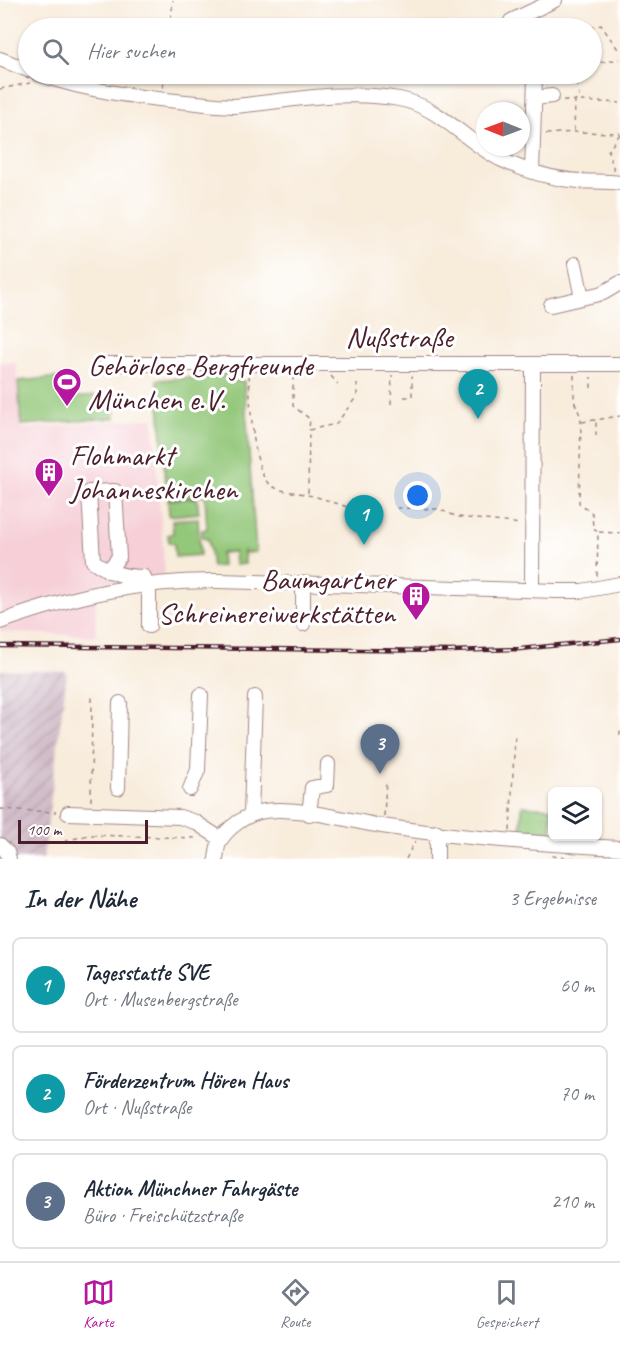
<!DOCTYPE html>
<html lang="de">
<head>
<meta charset="utf-8">
<style>
  body { margin:0; font-family:Caveat,sans-serif; background:#f2f2f3; color:#1f2937 }
  .controls { position:absolute; right:18px; bottom:18px; display:grid; overflow:hidden; border-radius:9px; box-shadow:0 2px 4px #0004 }
  .controls button { width:54px; height:54px; display:grid; place-items:center; padding:0; border:0; border-bottom:2px solid #e0e1e3; background:#fff; color:#1f2937; font:30px sans-serif }
  .compass { position:absolute; left:476px; top:102px; width:54px; height:54px; border-radius:50%; background:#fff; box-shadow:0 2px 4px #0004; rotate:271deg }
  .scale { position:absolute; left:18px; bottom:15px; width:130px; box-sizing:border-box; padding-left:6px; border:3px solid #4a1f2b; border-top:0; font-size:16px; line-height:21px; white-space:nowrap; color:#4a1f2b; -webkit-text-stroke:4px #fff; paint-order:stroke }
  .you { position:absolute; left:418px; top:496px; width:21px; height:21px; margin:-15px; border:4px solid #fff; border-radius:50%; background:#1a73e8; box-shadow:0 0 0 9px #1a73e833 }
  .badge { display:grid; place-items:center; width:39px; height:39px; border-radius:50%; background:#b5179e; color:#fff; font-size:20px; font-weight:700 }
  .pin { position:absolute; translate:-50% -50px; filter:drop-shadow(0 2px 3px #0008) }
  .pin::after { content:''; position:absolute; top:32px; width:21px; height:18px; background:inherit; clip-path:polygon(0 0,100% 0,50% 100%) }
  .list { margin:0; padding:0; list-style:none }
  h2 { display:flex; justify-content:space-between; align-items:center; height:78px; margin:0; padding:0 24px; font-size:26px }
  h2 small { font-size:20px; font-weight:400; color:#747a83 }
  .list li { display:grid; grid-template-columns:39px 1fr auto; gap:18px; align-items:center; box-sizing:border-box; height:96px; margin:0 12px 12px; padding:0 12px; border:2px solid #e0e1e3; border-radius:9px }
  .list b { display:block; font-size:22px; white-space:nowrap }
  .list p { margin:0; font-size:20px; white-space:nowrap; color:#747a83 }
  .list em { font-size:20px; font-style:normal; color:#747a83 }
  .icon { flex:none; width:33px; height:33px; fill:none; stroke:currentColor; stroke-width:2; stroke-linecap:round; stroke-linejoin:round }
  .map { position:relative; flex:none; width:620px; height:859px; overflow:hidden }
  .search { position:absolute; background:#fff; box-shadow:0 2px 4px #0004; left:18px; right:18px; top:18px; height:66px; display:flex; align-items:center; gap:15px; box-sizing:border-box; padding:0 21px; border-radius:33px; color:#747a83; font-size:22px }
  .sheet { height:402px; background:#fff }
  nav { display:flex; justify-content:space-around; align-items:center; box-sizing:border-box; height:84px; border-top:2px solid #e0e1e3; background:#fff; font-size:16px; color:#747a83 }
  nav a { display:grid; justify-items:center; gap:3px }
  nav .on { color:#b5179e }
  .map>svg:first-child { display:block }
  .built { fill:#f6cfd7 }
  .industrial { fill:url(#industrial-furrows) }
  .park { fill:url(#park-crowns); stroke:#6e7352; stroke-width:1.5 }
  .pitch { fill:#93c779; stroke:#6e7352; stroke-width:1.5 }
  .lines { fill:none; stroke-linecap:round; stroke-linejoin:round }
  .minor-casing { stroke:#a18683; stroke-width:16 }
  .path { stroke:#a18683; stroke-width:1.5; stroke-dasharray:4.5 4.5; stroke-linecap:butt }
  .minor { stroke:#fff; stroke-width:14 }
  .rail-casing { stroke:#4a1f2b; stroke-width:4.5 }
  .rail { stroke:#fff; stroke-width:2; stroke-dasharray:7; stroke-linecap:butt }
  .labels { text-anchor:middle; dominant-baseline:central; stroke-width:6; stroke-linejoin:round; paint-order:stroke }
  .street-label { font-size:30px; fill:#4a1f2b; stroke:#fff }
  .poi-label { font-size:30px; fill:#4a1f2b; stroke:#fff; text-anchor:start }
</style>
</head>
<body>
<div class="map">
<svg width="620" height="859" viewBox="0 0 620 859">
  <defs>
    <pattern id="industrial-furrows" width="10" height="10" patternUnits="userSpaceOnUse" patternTransform="scale(1.5)"><rect width="10" height="10" fill="#d1bdc9"/><path d="M-1 1l2-2M0 10L10 0M9 11l2-2" fill="none" stroke="#b5a2ad"/></pattern>
    <pattern id="park-crowns" width="20" height="18" patternUnits="userSpaceOnUse" patternTransform="scale(1.5)"><rect width="20" height="18" fill="#93c779"/><path d="M2 6a3 3 0 1 1 6 0M12 15a3 3 0 1 1 6 0" fill="none" stroke="#80aa69"/></pattern>
  </defs>
  <rect width="100%" height="100%" fill="#fff"/>
  <filter id="ink" filterUnits="userSpaceOnUse"><feTurbulence type="fractalNoise" baseFrequency=".0167" numOctaves="2"/><feDisplacementMap in="SourceGraphic" scale="12" xChannelSelector="R" yChannelSelector="G"/><feConvolveMatrix kernelMatrix="1 2 1 2 8 2 1 2 1" color-interpolation-filters="sRGB"/></filter>
  <filter id="wash" filterUnits="userSpaceOnUse"><feTurbulence type="fractalNoise" baseFrequency=".008" numOctaves="4" result="noise"/><feDisplacementMap in="SourceGraphic" scale="24" xChannelSelector="R" yChannelSelector="G"/><feGaussianBlur stdDeviation="1.35" result="paint"/><feColorMatrix in="noise" values="0 0 0 0 0 0 0 0 0 0 0 0 0 0 0 0 0 1.4 0 .05"/><feComposite in="paint" operator="in"/></filter>
  <g filter="url(#wash)">
    <rect width="100%" height="100%" fill="#f8ecdb"/>
    <path class="built" d="M 0,362 L 16,363 L 21,429 L 153,418 L 165,575 L 96,584 L 96,636 L 0,632 Z"/>
    <path class="industrial" d="M 0,670 L 67,672 L 43,859 L 0,859 Z"/>
    <path class="park" d="M 522,806 L 552,808 L 551,832 L 521,831 Z"/>
    <path class="pitch" d="M 233,375 L 234,381 L 244,381 L 256,552 L 246,553 L 244,551 L 245,564 L 235,565 L 234,552 L 221,553 L 222,566 L 212,567 L 208,539 L 202,538 L 202,530 L 207,529 L 205,496 L 167,498 L 157,380 Z
      M 64,377 L 66,398 L 113,395 L 115,418 L 21,425 L 18,381 Z
      M 197,498 L 199,513 L 169,516 L 168,500 Z
      M 198,518 L 200,555 L 175,557 L 174,543 L 169,542 L 168,535 L 173,533 L 172,520 Z"/>
  </g>
  <g filter="url(#ink)">
    <g class="lines">
      <g class="minor-casing">
        <path id="minor" d="M 511,21 L 555,0
          M 0,59 L 28,70
          M 38,74 C 94,94 158,99 217,105 L 235,106 C 288,101 345,89 399,99 C 439,106 465,141 500,159 C 525,171 552,179 579,181 C 593,182 607,181 620,183
          M 535,98 L 552,96
          M 532,172 L 535,77
          M 575,264 L 582,298
          M 551,305 L 603,293 L 620,283
          M 106,364 L 620,364
          M 108,571 L 119,557 L 115,491 L 89,492 L 93,561 C 110,573 123,577 144,577
          M 532,590 L 533,364
          M 0,622 C 73,596 140,580 219,581 L 556,591 L 582,591 L 620,584
          M 303,624 L 303,584
          M 149,626 L 149,584
          M 118,788 L 120,703
          M 190,789 L 198,770 L 201,695
          M 68,813 L 180,817 L 195,822 L 221,839
          M 251,814 L 255,697
          M 309,814 L 312,788 L 327,785 L 328,764
          M 0,845 L 7,852 L 9,859
          M 216,859 C 217,853 217,846 220,841 C 227,828 246,815 260,812 C 289,804 350,821 382,826 C 461,838 541,844 620,848
          M 437,859 L 437,832"/>
      </g>
      <path class="path" d="M 170,28 L 173,0
        M 485,28 L 501,24
        M 590,28 L 601,25 L 620,52
        M 592,64 L 620,59
        M 388,85 L 390,74
        M 163,88 L 165,74
        M 0,89 L 30,83
        M 563,100 L 620,103
        M 574,131 L 575,100 L 579,96 L 575,74
        M 546,134 L 574,132 L 620,133
        M 614,170 L 608,151 L 620,134
        M 249,375 C 250,398 252,469 269,484 C 280,493 295,491 308,495 C 323,498 338,504 353,509
        M 574,375 L 574,401 L 580,415 L 581,422 L 579,503 L 592,513 L 593,529 L 598,532 L 597,576
        M 293,376 L 293,406 L 310,419 L 309,429
        M 331,376 L 338,384
        M 591,388 L 591,377
        M 404,397 L 412,397 L 412,376
        M 391,404 L 392,375
        M 582,422 L 620,416
        M 596,436 L 596,419
        M 308,493 L 309,430 L 336,424 L 357,396 L 357,384
        M 397,508 L 438,509 L 458,517 L 520,524
        M 599,532 L 620,533
        M 620,731 L 620,738
        M 91,801 L 92,697
        M 0,809 L 56,812
        M 384,816 L 386,781
        M 510,831 L 515,734
        M 65,841 L 89,835 L 199,838
        M 552,856 L 582,859
        M 406,859 L 415,841"/>
      <use href="#minor" class="minor"/>
      <g class="rail-casing">
        <path id="rail" d="M 0,646 L 450,651 L 520,649 L 620,639"/>
      </g>
      <use href="#rail" class="rail"/>
    </g>
  </g>
  <defs>
    <g id="stadium-pin" transform="scale(1.5)"><path d="M0 17L-7.5 6A9.5 9.5 0 1 1 7.5 6Z" fill="#b5179e" stroke="#fff"/><path d="M0-5a6.5 5 0 1 0 0 10a6.5 5 0 1 0 0-10ZM-3.5-1.8h7v3.6h-7Z" fill="#fff"/></g>
    <g id="building-pin" transform="scale(1.5)"><path d="M0 17L-7.5 6A9.5 9.5 0 1 1 7.5 6Z" fill="#b5179e" stroke="#fff"/><path d="M-4-6H4V6H1V3H-1V6H-4ZM-2.5-4.3h1.7v1.8h-1.7ZM.8-4.3h1.7v1.8H.8ZM-2.5-1h1.7V.8h-1.7ZM.8-1h1.7V.8H.8Z" fill="#fff"/></g>
  </defs>
  <g fill-rule="evenodd">
    <use href="#stadium-pin" x="67" y="382"/>
    <use href="#building-pin" x="49" y="472"/>
    <use href="#building-pin" x="416" y="596"/>
  </g>
  <g class="labels">
    <g class="street-label">
      <text x="399" y="337">Nußstraße</text>
    </g>
    <g class="poi-label">
      <text x="88" y="365">Gehörlose Bergfreunde<tspan x="88" dy="34">München e.V.</tspan></text>
      <text x="70" y="455">Flohmarkt<tspan x="70" dy="34">Johanneskirchen</tspan></text>
      <text x="395" y="579" text-anchor="end">Baumgartner<tspan x="395" dy="34">Schreinereiwerkstätten</tspan></text>
    </g>
  </g>
</svg>
<div class="controls">
<button><svg class="icon" aria-label="layers" viewBox="0 0 24 24"><path d="M12 4l9 5-9 5-9-5zM3 14l9 5 9-5"/></svg></button>
</div>
<svg class="compass" viewBox="-18 -18 36 36"><path d="M0-13l5 13h-10z" fill="#e53935"/><path d="M0 13l5-13h-10z" fill="#747a83"/></svg>
<div class="scale">100 m</div>
<div class="you"></div>
<div class="pin badge" style="left:364px;top:545px;background:#0f9aa8">1</div>
<div class="pin badge" style="left:478px;top:419px;background:#0f9aa8">2</div>
<div class="pin badge" style="left:380px;top:774px;background:#5c6f8a">3</div>
<div class="search"><svg class="icon" aria-label="search" viewBox="0 0 24 24"><circle cx="10" cy="10" r="6"/><path d="M15 15l6 6"/></svg>Hier suchen</div>
</div>
<section class="sheet">
<h2>In der Nähe<small>3 Ergebnisse</small></h2>
<ul class="list">
<li><span class="badge" style="background:#0f9aa8">1</span><div><b>Tagesstatte SVE</b><p>Ort · Musenbergstraße</p></div><em>60 m</em></li>
<li><span class="badge" style="background:#0f9aa8">2</span><div><b>Förderzentrum Hören Haus</b><p>Ort · Nußstraße</p></div><em>70 m</em></li>
<li><span class="badge" style="background:#5c6f8a">3</span><div><b>Aktion Münchner Fahrgäste</b><p>Büro · Freischützstraße</p></div><em>210 m</em></li>
</ul>
</section>
<nav>
<a class="on"><svg class="icon" aria-label="map" viewBox="0 0 24 24"><path d="M3 6l6-2 6 2 6-2v14l-6 2-6-2-6 2zM9 4v14M15 6v14"/></svg>Karte</a>
<a><svg class="icon" aria-label="directions" viewBox="0 0 24 24"><path d="M12 3l9 9-9 9-9-9zM9 14v-3h6M13 9l2 2-2 2"/></svg>Route</a>
<a><svg class="icon" aria-label="saved" viewBox="0 0 24 24"><path d="M7 4h10v16l-5-4-5 4z"/></svg>Gespeichert</a>
</nav>
</body>
</html>
